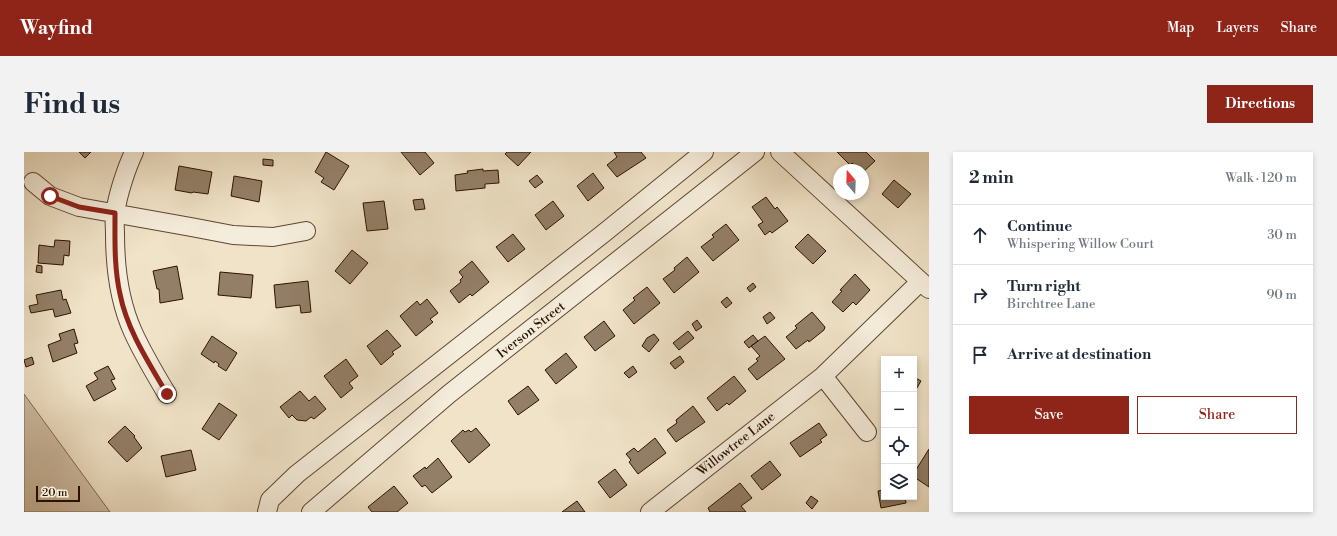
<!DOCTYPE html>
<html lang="en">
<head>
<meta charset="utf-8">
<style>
  body { margin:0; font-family:"Libre Bodoni",serif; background:#f2f2f3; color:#1f2937 }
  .controls { position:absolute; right:12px; bottom:12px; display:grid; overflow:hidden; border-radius:0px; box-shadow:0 2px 6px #0003 }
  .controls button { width:36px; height:36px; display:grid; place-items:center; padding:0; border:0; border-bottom:1px solid #e0e1e3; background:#fff; color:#1f2937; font:20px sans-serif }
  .compass { position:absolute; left:809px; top:12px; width:36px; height:36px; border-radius:50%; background:#fff; box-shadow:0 2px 6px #0003; rotate:341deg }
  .scale { position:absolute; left:12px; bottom:10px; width:44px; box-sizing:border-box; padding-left:4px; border:2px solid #2e1200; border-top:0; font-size:11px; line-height:14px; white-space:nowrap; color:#2e1200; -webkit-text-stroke:3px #f5eddb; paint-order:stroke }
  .stop { position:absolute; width:12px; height:12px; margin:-9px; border:3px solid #8f2418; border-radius:50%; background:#fff }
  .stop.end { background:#8f2418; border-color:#fff; box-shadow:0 1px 4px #0008 }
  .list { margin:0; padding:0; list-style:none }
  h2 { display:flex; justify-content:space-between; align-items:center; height:52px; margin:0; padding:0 16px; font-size:17px }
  h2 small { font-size:13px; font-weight:400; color:#747a83 }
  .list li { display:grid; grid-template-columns:26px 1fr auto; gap:12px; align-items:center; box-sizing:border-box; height:60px; padding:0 16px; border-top:1px solid #e0e1e3 }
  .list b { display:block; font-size:15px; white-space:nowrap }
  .list p { margin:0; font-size:13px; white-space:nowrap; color:#747a83 }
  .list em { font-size:13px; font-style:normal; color:#747a83 }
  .actions { display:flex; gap:8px; padding:12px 16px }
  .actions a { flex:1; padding:9px 0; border:1px solid #8f2418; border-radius:0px; text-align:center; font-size:14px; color:#8f2418 }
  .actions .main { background:#8f2418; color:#fff }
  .icon { flex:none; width:22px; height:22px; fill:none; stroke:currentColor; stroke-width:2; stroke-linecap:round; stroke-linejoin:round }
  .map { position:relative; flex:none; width:905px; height:360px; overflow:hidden; border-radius:0px }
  header { display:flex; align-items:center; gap:24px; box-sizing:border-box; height:56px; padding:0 20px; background:#8f2418; color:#fff }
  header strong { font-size:19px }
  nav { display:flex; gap:22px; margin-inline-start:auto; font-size:14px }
  .intro { display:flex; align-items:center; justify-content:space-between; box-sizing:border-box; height:96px; padding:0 24px }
  h1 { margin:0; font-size:28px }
  .button { padding:10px 18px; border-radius:0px; background:#8f2418; color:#fff; font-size:14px; font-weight:700 }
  main { display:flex; gap:24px; padding:0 24px }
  aside { flex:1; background:#fff; border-radius:0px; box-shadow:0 2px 6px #0003 }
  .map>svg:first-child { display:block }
  .green { fill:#cfbfa6; stroke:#7e6853 }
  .building { fill:#937f68; stroke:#2e1200 }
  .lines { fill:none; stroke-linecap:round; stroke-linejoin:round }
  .minor-casing { stroke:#5e4632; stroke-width:20 }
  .minor { stroke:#f5eddb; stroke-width:18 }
  .route { stroke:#8f2418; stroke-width:5 }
  .labels { text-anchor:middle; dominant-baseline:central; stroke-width:3.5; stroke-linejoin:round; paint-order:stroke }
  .street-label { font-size:13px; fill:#2e1200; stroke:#f5eddb }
</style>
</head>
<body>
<header>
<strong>Wayfind</strong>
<nav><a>Map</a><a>Layers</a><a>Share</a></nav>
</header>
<div class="intro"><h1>Find us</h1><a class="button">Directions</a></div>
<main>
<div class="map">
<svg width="905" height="360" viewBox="0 0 905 360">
  <rect width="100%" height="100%" fill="#f0e3c8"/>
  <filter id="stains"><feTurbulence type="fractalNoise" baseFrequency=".005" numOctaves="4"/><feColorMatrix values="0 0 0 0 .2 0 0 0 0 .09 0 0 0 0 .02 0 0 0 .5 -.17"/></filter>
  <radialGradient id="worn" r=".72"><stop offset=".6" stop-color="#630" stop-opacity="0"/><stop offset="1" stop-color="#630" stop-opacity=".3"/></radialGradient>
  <path class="green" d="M 0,242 L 86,360 L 0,360 Z"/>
  <path class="building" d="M 55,0 L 67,0 L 61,6 Z
    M 302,0 L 325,14 L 310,38 L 297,30 L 300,26 L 291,20 Z
    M 377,0 L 401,0 L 410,11 L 396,23 Z
    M 483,0 L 507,0 L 494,14 L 481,2 Z
    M 590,0 L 617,0 L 622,6 L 593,25 L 583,13 L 593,5 Z
    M 813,0 L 842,0 L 851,9 L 839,20 L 839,18 L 836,18 L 828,11 L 826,13 Z
    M 239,7 L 249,8 L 249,14 L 239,13 Z
    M 155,14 L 188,20 L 184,42 L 169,40 L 168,41 L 151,38 Z
    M 459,17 L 459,19 L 474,18 L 475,31 L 461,32 L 461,36 L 432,39 L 431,23 L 444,21 L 443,19 Z
    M 569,21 L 580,36 L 564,49 L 553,34 Z
    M 513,23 L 519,30 L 511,36 L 505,29 Z
    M 210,24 L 238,29 L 235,50 L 207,44 Z
    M 870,28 L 887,42 L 874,56 L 858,42 Z
    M 742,45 L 751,57 L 753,55 L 764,69 L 748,81 L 746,79 L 741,83 L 734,73 L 739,70 L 728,55 Z
    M 399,47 L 401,57 L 391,58 L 389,48 Z
    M 360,49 L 364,77 L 343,79 L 339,51 Z
    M 529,49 L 540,64 L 522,78 L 511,63 Z
    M 702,72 L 715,88 L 689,109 L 677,95 L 690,85 L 688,83 Z
    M 489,82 L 501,97 L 484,110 L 472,95 Z
    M 784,82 L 802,99 L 789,112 L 771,95 Z
    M 31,88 L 46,89 L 45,104 L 40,103 L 39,113 L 14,111 L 15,93 L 30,95 Z
    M 328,98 L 344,111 L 326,132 L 311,119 Z
    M 663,105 L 675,120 L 650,141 L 639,127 L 651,118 L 650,116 Z
    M 448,109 L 465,130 L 448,144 L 446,142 L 435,151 L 426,139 L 437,130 L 436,128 L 439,125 L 435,120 Z
    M 13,113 L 18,114 L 18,121 L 12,120 Z
    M 153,114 L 159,147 L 136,151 L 135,137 L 133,137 L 129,119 Z
    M 196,120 L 229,123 L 227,146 L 194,143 Z
    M 831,122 L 846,138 L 832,153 L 829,150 L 819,160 L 808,150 L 818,139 L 816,138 Z
    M 284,129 L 287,160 L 277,161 L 276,153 L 252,156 L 250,133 Z
    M 729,131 L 732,135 L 726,140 L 723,136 Z
    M 623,135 L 636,151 L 610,172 L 599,158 L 611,148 L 609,146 Z
    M 37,138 L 39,148 L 42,147 L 47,161 L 31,165 L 29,157 L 7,161 L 5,154 L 14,152 L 12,143 Z
    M 703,145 L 708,151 L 702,156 L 697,150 Z
    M 403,147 L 414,161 L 406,167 L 409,170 L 392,184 L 376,164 L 393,149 L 396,153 Z
    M 746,160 L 751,166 L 743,172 L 739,165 Z
    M 788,160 L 801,175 L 800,178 L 785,190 L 784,188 L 772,197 L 762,185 L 773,176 L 771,174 Z
    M 673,168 L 678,175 L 672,179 L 668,172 Z
    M 580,169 L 591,184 L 571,199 L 560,185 Z
    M 50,177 L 54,191 L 50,192 L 53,201 L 29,210 L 24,193 L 37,188 L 35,182 Z
    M 363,178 L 377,194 L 368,200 L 370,202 L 357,213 L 343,194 Z
    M 664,179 L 670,186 L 655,198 L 649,191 Z
    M 630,182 L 635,188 L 625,200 L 618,194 L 623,186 Z
    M 729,183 L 734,189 L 725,196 L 720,190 Z
    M 188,184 L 213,201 L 202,219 L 194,214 L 195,212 L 191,209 L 190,211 L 177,202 Z
    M 741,184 L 761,207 L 733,228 L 724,217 L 734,209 L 732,207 L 736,204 L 727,194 Z
    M 542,201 L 553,215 L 532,232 L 521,218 Z
    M 656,204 L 660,210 L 651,217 L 646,211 Z
    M 8,205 L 10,212 L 2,215 L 0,208 Z
    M 322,207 L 334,224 L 325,231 L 329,236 L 317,246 L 300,224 Z
    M 84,214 L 91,227 L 87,228 L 92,237 L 70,249 L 62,234 L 74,227 L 70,221 Z
    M 609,214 L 613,220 L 605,226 L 600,221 Z
    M 710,224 L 722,239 L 705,253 L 703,251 L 693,259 L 683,246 Z
    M 890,225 L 897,229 L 890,241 Z
    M 504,234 L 515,248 L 494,263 L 484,249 Z
    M 276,239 L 285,249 L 291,244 L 302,257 L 290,267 L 287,265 L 282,269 L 273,268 L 268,263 L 265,266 L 256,255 Z
    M 195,251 L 213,263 L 195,288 L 178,277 Z
    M 669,254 L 681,270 L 652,290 L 643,278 L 653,271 L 652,268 Z
    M 795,271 L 803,283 L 796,288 L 798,290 L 776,305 L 766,291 Z
    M 101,274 L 111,284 L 110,285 L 118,296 L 103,310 L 84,290 Z
    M 452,276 L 466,293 L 445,311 L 427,289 L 439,278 L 441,280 L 445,278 L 447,280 Z
    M 631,286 L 642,301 L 614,322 L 605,310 L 607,308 L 602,302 L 610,296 L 614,300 Z
    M 905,297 L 905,335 L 890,325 L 890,321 Z
    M 167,298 L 172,318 L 142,325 L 137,304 Z
    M 414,306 L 428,325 L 408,341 L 401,333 L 398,335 L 389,324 L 401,315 L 402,317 Z
    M 746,309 L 757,323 L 738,338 L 727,324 Z
    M 591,317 L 603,333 L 586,346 L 574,330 Z
    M 716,331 L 728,346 L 717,354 L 722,360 L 686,360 L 684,356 Z
    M 370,334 L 384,351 L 373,360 L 348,360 L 344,355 Z
    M 860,338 L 860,345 L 881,345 L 882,351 L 857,356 L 854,339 Z
    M 787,344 L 794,349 L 788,357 L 782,351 Z
    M 553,349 L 561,360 L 538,360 Z"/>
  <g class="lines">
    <g class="minor-casing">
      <path id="minor" d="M 110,0 C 102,17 94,42 91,61 C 90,68 91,75 91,82 C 91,116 95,149 109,180 C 119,202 131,222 143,242
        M 756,0 L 905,137
        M 9,30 L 26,44 L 55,55 L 167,75 L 209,83 L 249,85 L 282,79
        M 799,224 L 843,280
        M 243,360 L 246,348 L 273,322 L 580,81 L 680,0
        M 287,360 L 425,242 L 731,0
        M 626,360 L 799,224 L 896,130"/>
    </g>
    <use href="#minor" class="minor"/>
  </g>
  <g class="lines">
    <path class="route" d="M 26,44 L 55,55 L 91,61 C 91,88 90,115 96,142 C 103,178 125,211 143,242"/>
  </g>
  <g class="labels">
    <g class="street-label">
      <text transform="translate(507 178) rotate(-38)">Iverson Street</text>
      <text transform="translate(712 292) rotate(-38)">Willowtree Lane</text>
    </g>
  </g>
  <rect width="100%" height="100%" filter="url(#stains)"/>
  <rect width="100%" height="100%" fill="url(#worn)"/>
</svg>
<div class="controls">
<button>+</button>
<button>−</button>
<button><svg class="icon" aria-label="locate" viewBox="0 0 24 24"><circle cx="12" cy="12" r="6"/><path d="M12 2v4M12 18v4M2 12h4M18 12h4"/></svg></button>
<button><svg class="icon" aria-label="layers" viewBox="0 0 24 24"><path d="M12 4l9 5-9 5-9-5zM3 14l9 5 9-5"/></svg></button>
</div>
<svg class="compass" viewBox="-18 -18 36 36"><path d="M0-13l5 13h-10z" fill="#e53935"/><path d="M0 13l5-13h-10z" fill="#747a83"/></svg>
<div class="scale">20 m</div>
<div class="stop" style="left:26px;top:44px"></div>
<div class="stop end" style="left:143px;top:242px"></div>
</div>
<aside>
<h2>2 min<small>Walk · 120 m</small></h2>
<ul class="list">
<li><svg class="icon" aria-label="ahead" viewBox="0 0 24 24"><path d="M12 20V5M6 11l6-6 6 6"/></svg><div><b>Continue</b><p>Whispering Willow Court</p></div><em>30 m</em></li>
<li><svg class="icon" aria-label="right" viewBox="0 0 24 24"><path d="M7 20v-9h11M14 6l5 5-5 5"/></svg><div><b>Turn right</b><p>Birchtree Lane</p></div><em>90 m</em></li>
<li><svg class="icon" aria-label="arrive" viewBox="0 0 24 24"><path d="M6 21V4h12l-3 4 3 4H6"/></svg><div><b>Arrive at destination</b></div></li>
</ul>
<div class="actions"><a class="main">Save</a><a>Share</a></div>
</aside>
</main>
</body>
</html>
